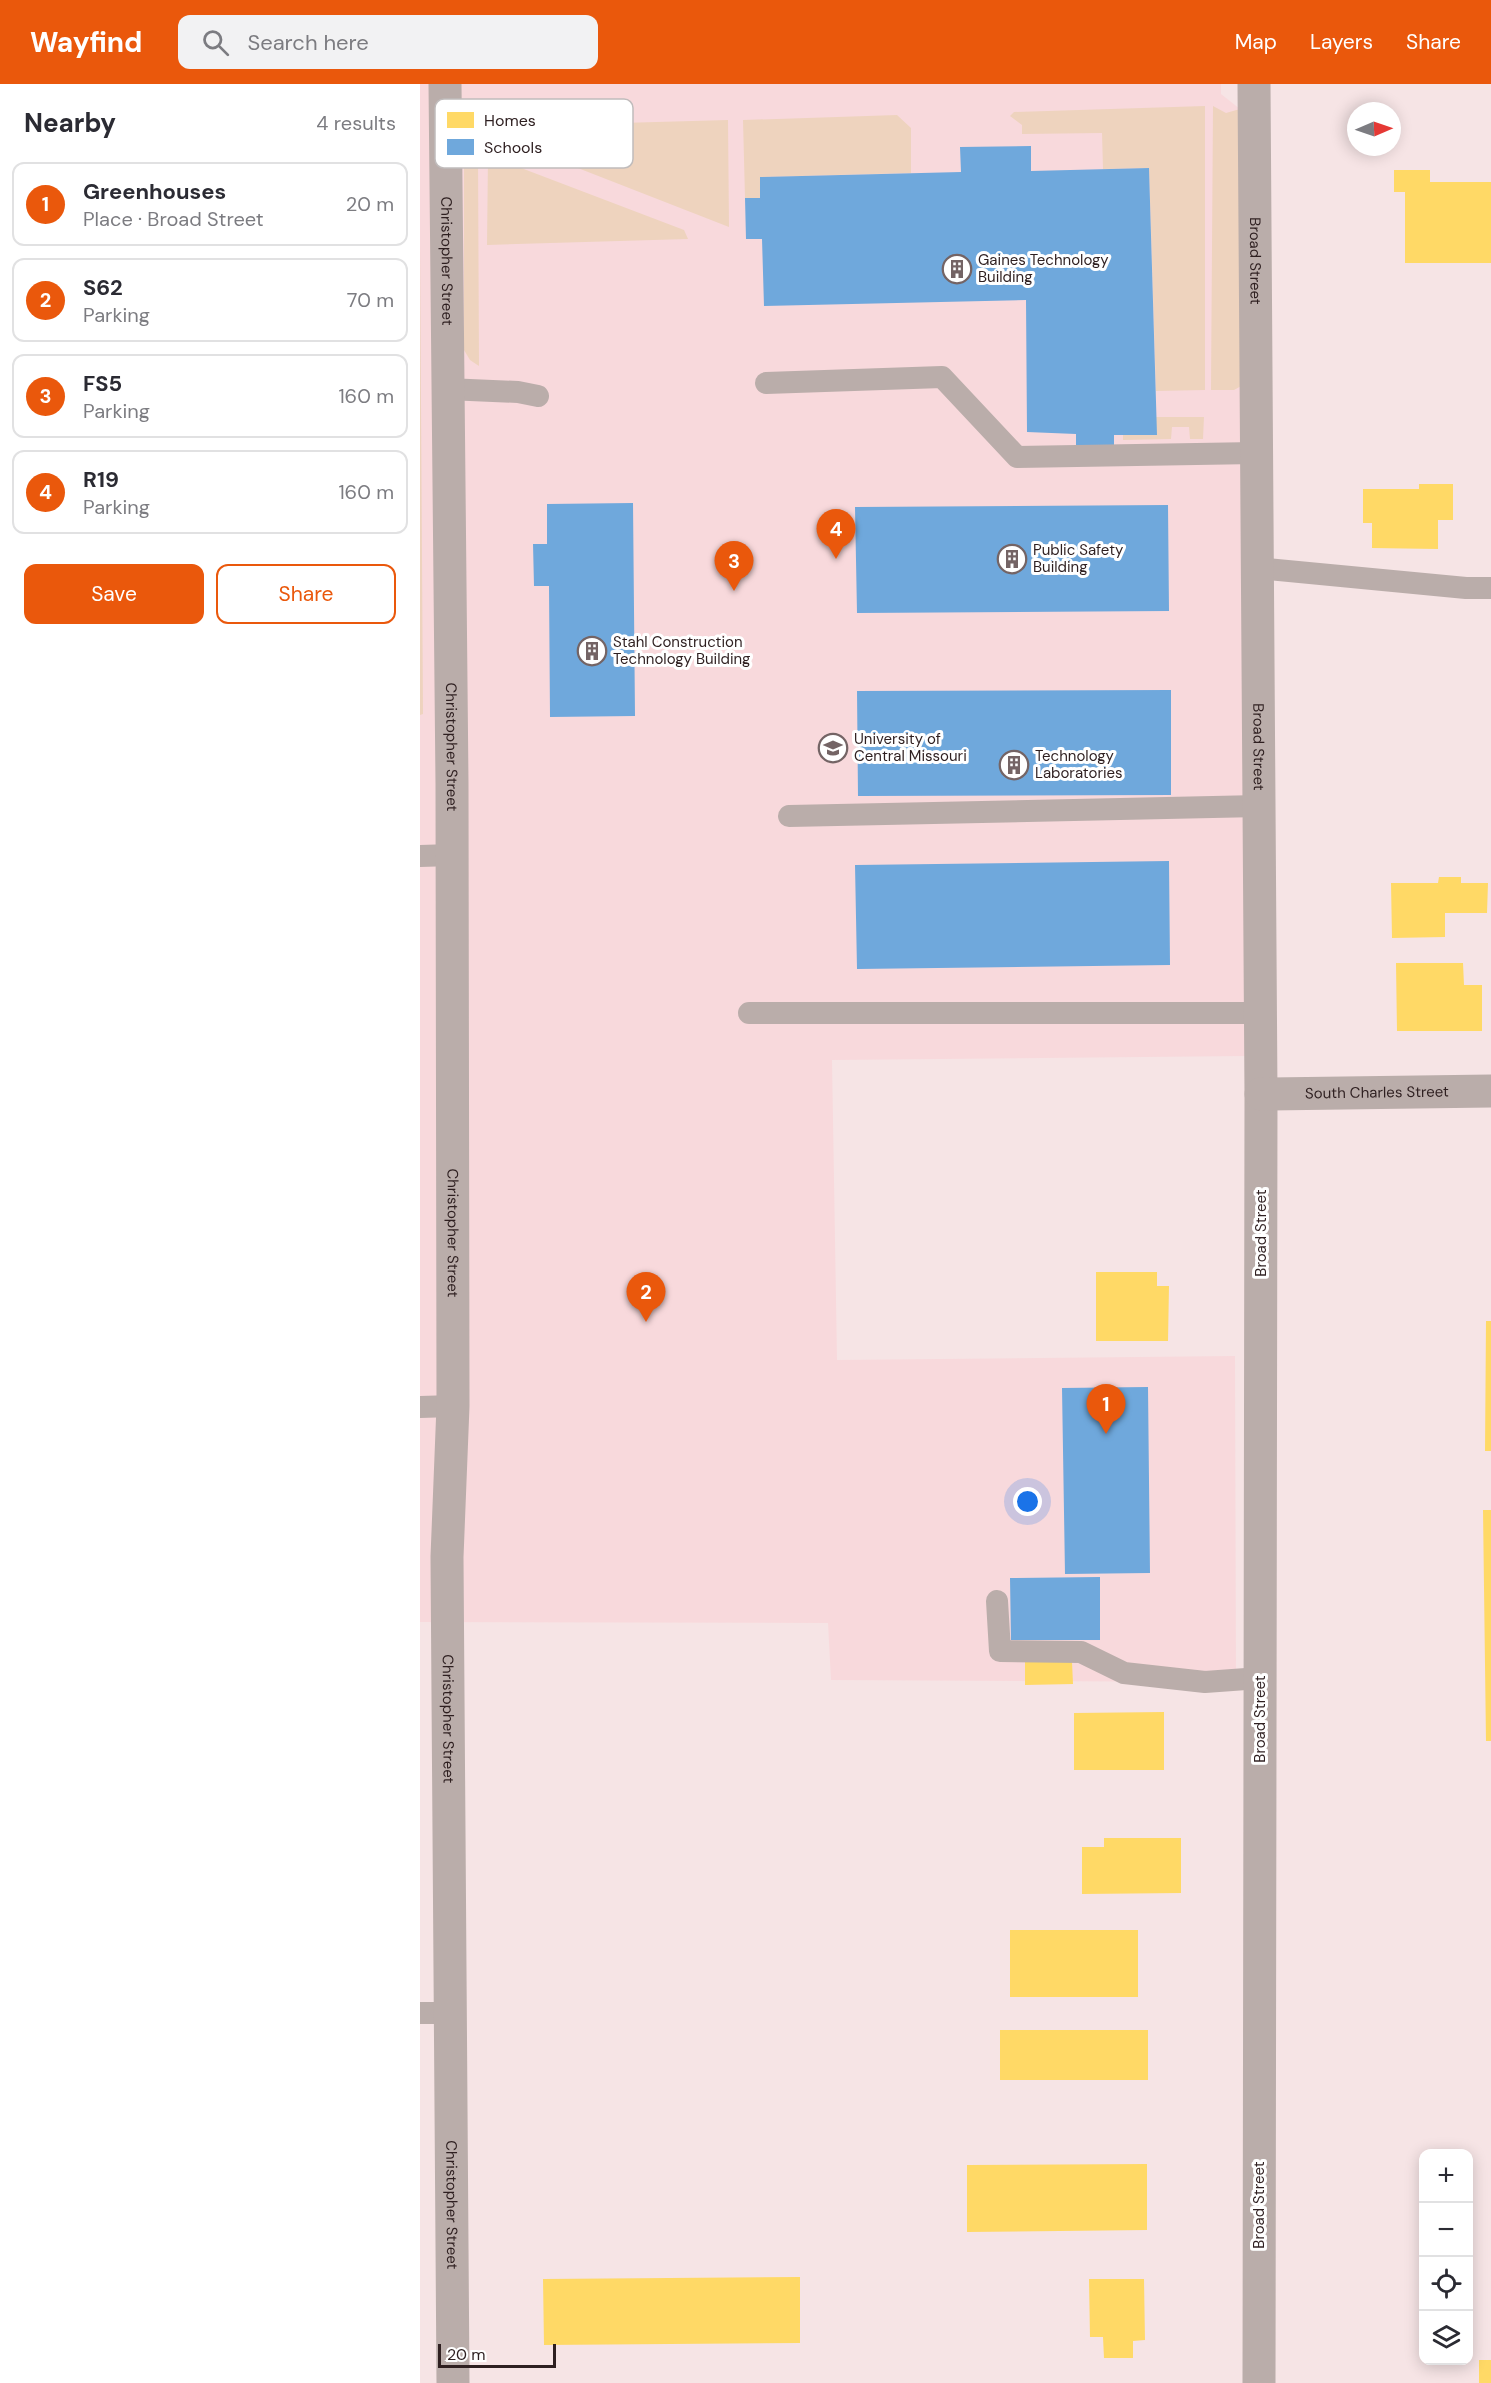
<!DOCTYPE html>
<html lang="en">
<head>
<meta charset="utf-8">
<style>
  body { margin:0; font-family:"DM Sans",sans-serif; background:#f2f2f3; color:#2b2b33 }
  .controls { position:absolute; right:18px; bottom:18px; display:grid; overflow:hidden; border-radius:12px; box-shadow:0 3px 15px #0003 }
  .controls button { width:54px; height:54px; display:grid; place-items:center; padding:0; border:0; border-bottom:2px solid #e1e1e2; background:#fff; color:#2b2b33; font:30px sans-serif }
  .compass { position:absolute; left:927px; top:18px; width:54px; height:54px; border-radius:50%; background:#fff; box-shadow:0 3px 15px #0003; rotate:88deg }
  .scale { position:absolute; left:18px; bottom:15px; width:118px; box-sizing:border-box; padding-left:6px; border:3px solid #2e1f20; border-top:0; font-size:16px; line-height:21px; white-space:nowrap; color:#2e1f20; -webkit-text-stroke:4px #fff; paint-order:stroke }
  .you { position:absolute; left:608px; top:1418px; width:21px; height:21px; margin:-15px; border:4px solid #fff; border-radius:50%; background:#1a73e8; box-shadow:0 0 0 9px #1a73e833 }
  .badge { display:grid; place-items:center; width:39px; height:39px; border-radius:50%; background:#ea580c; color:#fff; font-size:20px; font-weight:700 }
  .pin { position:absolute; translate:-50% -50px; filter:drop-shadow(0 2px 3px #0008) }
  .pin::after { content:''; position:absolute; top:32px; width:21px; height:18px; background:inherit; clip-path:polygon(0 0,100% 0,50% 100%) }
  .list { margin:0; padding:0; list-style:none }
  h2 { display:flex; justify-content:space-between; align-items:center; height:78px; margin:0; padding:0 24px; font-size:26px }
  h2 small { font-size:20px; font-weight:400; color:#7c7c81 }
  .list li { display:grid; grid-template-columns:39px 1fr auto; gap:18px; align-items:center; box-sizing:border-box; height:84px; margin:0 12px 12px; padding:0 12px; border:2px solid #e1e1e2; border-radius:12px }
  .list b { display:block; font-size:22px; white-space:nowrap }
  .list p { margin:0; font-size:20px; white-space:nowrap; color:#7c7c81 }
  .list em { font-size:20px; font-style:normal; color:#7c7c81 }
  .actions { display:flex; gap:12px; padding:18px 24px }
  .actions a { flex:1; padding:14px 0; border:2px solid #ea580c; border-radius:12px; text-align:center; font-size:21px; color:#ea580c }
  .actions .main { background:#ea580c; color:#fff }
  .icon { flex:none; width:33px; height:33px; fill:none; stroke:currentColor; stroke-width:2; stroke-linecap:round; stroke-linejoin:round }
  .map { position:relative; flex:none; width:1071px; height:2299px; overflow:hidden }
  header { display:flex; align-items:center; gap:36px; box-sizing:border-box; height:84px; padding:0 30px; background:#ea580c; color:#fff }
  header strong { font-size:28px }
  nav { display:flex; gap:33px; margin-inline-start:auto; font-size:21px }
  .search { width:420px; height:54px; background:#f2f2f3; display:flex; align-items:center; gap:15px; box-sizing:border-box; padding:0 21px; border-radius:12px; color:#7c7c81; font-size:22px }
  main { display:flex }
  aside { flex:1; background:#fff }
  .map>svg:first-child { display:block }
  .built { fill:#f8d9dc }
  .green { fill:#eed3be }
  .homes { fill:#ffd966 }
  .schools { fill:#6fa8dc }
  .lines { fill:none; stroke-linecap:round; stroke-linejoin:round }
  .service { stroke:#baadaa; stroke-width:22 }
  .minor { stroke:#baadaa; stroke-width:33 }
  .labels { text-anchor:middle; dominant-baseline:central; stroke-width:6; stroke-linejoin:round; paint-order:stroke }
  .poi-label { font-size:15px; fill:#2e1f20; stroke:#fff; text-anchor:start }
  .street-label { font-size:15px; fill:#2e1f20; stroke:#fff }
  .key { fill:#fff; stroke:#c0bcbc; stroke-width:1.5 }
  .key-label { font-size:16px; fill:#2e1f20 }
</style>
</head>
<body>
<header>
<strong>Wayfind</strong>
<div class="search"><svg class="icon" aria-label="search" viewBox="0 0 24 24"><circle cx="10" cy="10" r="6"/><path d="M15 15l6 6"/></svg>Search here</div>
<nav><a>Map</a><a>Layers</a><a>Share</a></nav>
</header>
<main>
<aside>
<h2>Nearby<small>4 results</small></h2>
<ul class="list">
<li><span class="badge">1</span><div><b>Greenhouses</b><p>Place · Broad Street</p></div><em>20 m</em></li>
<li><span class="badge">2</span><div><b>S62</b><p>Parking</p></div><em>70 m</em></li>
<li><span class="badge">3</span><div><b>FS5</b><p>Parking</p></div><em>160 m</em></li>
<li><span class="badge">4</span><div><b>R19</b><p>Parking</p></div><em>160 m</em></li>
</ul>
<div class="actions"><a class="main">Save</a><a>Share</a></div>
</aside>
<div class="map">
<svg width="1071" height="2299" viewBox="0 0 1071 2299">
  <rect width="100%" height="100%" fill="#f6e4e5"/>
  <path class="built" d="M 0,0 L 801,0 L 801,10 L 820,25 L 826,972 L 412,976 L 417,1276 L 815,1272 L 816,1598 L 411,1596 L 408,1539 L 0,1538 Z"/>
  <path class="green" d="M 785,22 L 785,306 L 736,307 L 729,84 L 683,85 L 682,49 L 602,50 L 602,41 L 590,32 L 594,28 Z
    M 793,22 L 806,29 L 820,25 L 823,301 L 814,306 L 791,306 Z
    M 477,31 L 491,44 L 491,89 L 340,93 L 340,114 L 325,114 L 323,36 Z
    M 308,36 L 309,143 L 76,52 L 78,46 L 94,42 Z
    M 44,63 L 54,65 L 58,72 L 59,282 L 50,276 L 44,266 Z
    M 68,73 L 72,73 L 264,146 L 268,155 L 67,161 Z
    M 0,160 L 3,630 L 0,631 Z
    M 736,333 L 784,333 L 783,355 L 770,355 L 769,343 L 752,343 L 751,355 L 703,356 L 703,351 L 736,350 Z"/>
  <path class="homes" d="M 974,86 L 1010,86 L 1010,98 L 1071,98 L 1071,179 L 985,179 L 985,108 L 974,108 Z
    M 999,400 L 1033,400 L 1033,436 L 1018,436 L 1018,465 L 952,464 L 952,439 L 943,439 L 943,405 L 999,405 Z
    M 1019,793 L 1041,793 L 1041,799 L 1068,799 L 1067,829 L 1025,829 L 1025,853 L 972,854 L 971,799 L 1018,799 Z
    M 976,879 L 1043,879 L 1044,901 L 1062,901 L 1062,947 L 977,947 Z
    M 676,1188 L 737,1188 L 737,1202 L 749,1202 L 748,1257 L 676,1257 Z
    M 1066,1237 L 1071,1237 L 1071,1367 L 1065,1367 Z
    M 1063,1426 L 1071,1426 L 1071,1657 L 1066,1657 Z
    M 605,1578 L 652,1578 L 653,1600 L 605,1601 Z
    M 744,1628 L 744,1686 L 654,1686 L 654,1629 Z
    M 684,1754 L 761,1754 L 761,1809 L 662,1810 L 662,1763 L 684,1763 Z
    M 590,1846 L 718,1846 L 718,1913 L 590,1913 Z
    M 580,1946 L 728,1946 L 728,1996 L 580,1996 Z
    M 727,2080 L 727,2146 L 547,2148 L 547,2081 Z
    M 380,2193 L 380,2259 L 124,2261 L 123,2195 Z
    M 669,2195 L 724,2195 L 725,2256 L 713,2257 L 713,2274 L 684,2274 L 683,2253 L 670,2253 Z
    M 1059,2276 L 1071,2276 L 1071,2299 L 1059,2299 Z"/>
  <path class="schools" d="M 611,62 L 611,87 L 729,84 L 737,351 L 694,351 L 694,366 L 656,367 L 656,350 L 607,348 L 606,216 L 344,222 L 342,155 L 326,155 L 325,114 L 340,114 L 340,93 L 541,88 L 540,63 Z
    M 213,419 L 215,632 L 130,633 L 129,502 L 114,502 L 113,460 L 127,460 L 127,420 Z
    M 748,421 L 749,527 L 437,529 L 435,423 Z
    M 751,606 L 751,711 L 438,712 L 437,607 Z
    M 749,777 L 750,881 L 437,885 L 435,781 Z
    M 728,1303 L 730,1489 L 645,1490 L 642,1304 Z
    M 680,1493 L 680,1556 L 591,1556 L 590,1494 Z"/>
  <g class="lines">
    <path class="service" d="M 346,299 L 522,293 L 597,373 L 836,369
      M 27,305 L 98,308 L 118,312
      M 837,484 L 1046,504 L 1071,504
      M 369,732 L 839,722
      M 0,772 L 32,771
      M 329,929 L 840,929
      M 0,1323 L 33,1322
      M 577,1517 L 580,1567 L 661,1568 L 704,1589 L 785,1598 L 840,1594
      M 0,1929 L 31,1929"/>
    <g class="minor">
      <path id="s1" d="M 25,0 L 32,700 L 33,1322 L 27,1473 L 33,2299"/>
      <path id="s2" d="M 834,0 L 841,1010 L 839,2299"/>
      <path id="s3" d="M 841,1010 L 1071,1007"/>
    </g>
  </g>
  <defs>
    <g id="building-ring" transform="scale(1.5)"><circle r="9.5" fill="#fff" stroke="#746465" stroke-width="1.5"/><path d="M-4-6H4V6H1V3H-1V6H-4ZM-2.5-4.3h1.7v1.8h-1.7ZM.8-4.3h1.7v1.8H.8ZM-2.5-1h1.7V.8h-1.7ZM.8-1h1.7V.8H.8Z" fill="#746465"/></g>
    <g id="university-ring" transform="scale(1.5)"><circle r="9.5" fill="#fff" stroke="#746465" stroke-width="1.5"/><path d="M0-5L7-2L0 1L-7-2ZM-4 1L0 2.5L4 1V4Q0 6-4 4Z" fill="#746465"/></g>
  </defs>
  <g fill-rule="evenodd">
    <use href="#building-ring" x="537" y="185"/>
    <use href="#building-ring" x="592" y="475"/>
    <use href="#building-ring" x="172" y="567"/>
    <use href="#university-ring" x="413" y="664"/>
    <use href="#building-ring" x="594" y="681"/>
  </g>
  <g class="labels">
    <g class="poi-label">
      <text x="558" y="176">Gaines Technology<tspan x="558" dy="17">Building</tspan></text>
      <text x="613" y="466">Public Safety<tspan x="613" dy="17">Building</tspan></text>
      <text x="193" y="558">Stahl Construction<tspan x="193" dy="17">Technology Building</tspan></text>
      <text x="434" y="655">University of<tspan x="434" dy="17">Central Missouri</tspan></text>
      <text x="615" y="672">Technology<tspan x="615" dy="17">Laboratories</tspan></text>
    </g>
    <g class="street-label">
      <text stroke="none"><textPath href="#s1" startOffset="177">Christopher Street</textPath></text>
      <text stroke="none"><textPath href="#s2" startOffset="177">Broad Street</textPath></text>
      <text stroke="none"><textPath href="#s2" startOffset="663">Broad Street</textPath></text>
      <text stroke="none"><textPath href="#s1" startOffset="663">Christopher Street</textPath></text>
      <text stroke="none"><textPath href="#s3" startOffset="116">South Charles Street</textPath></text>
      <text transform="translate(841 1149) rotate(-90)">Broad Street</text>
      <text stroke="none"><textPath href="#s1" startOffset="1149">Christopher Street</textPath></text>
      <text stroke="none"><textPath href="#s1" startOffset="1635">Christopher Street</textPath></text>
      <text transform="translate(840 1635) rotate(-90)">Broad Street</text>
      <text stroke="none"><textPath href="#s1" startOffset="2121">Christopher Street</textPath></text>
      <text transform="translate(839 2121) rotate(-90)">Broad Street</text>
    </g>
  </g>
  <rect x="15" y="15" width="198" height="69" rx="9" class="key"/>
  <rect x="27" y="28" width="27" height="16" fill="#ffd966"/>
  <rect x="27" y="55" width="27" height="16" fill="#6fa8dc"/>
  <g class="key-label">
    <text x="64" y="42">Homes</text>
    <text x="64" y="69">Schools</text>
  </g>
</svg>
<div class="controls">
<button>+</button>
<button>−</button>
<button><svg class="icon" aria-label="locate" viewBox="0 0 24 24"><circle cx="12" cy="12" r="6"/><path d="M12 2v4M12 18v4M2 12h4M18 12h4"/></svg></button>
<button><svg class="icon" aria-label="layers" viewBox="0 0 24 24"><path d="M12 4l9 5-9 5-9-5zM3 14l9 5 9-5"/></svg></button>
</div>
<svg class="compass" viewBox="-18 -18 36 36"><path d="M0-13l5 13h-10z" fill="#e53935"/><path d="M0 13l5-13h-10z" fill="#7c7c81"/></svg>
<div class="scale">20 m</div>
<div class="you"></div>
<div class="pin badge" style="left:686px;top:1350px">1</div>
<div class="pin badge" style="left:226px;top:1238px">2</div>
<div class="pin badge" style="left:314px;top:507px">3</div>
<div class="pin badge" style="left:416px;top:475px">4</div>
</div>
</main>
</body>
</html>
